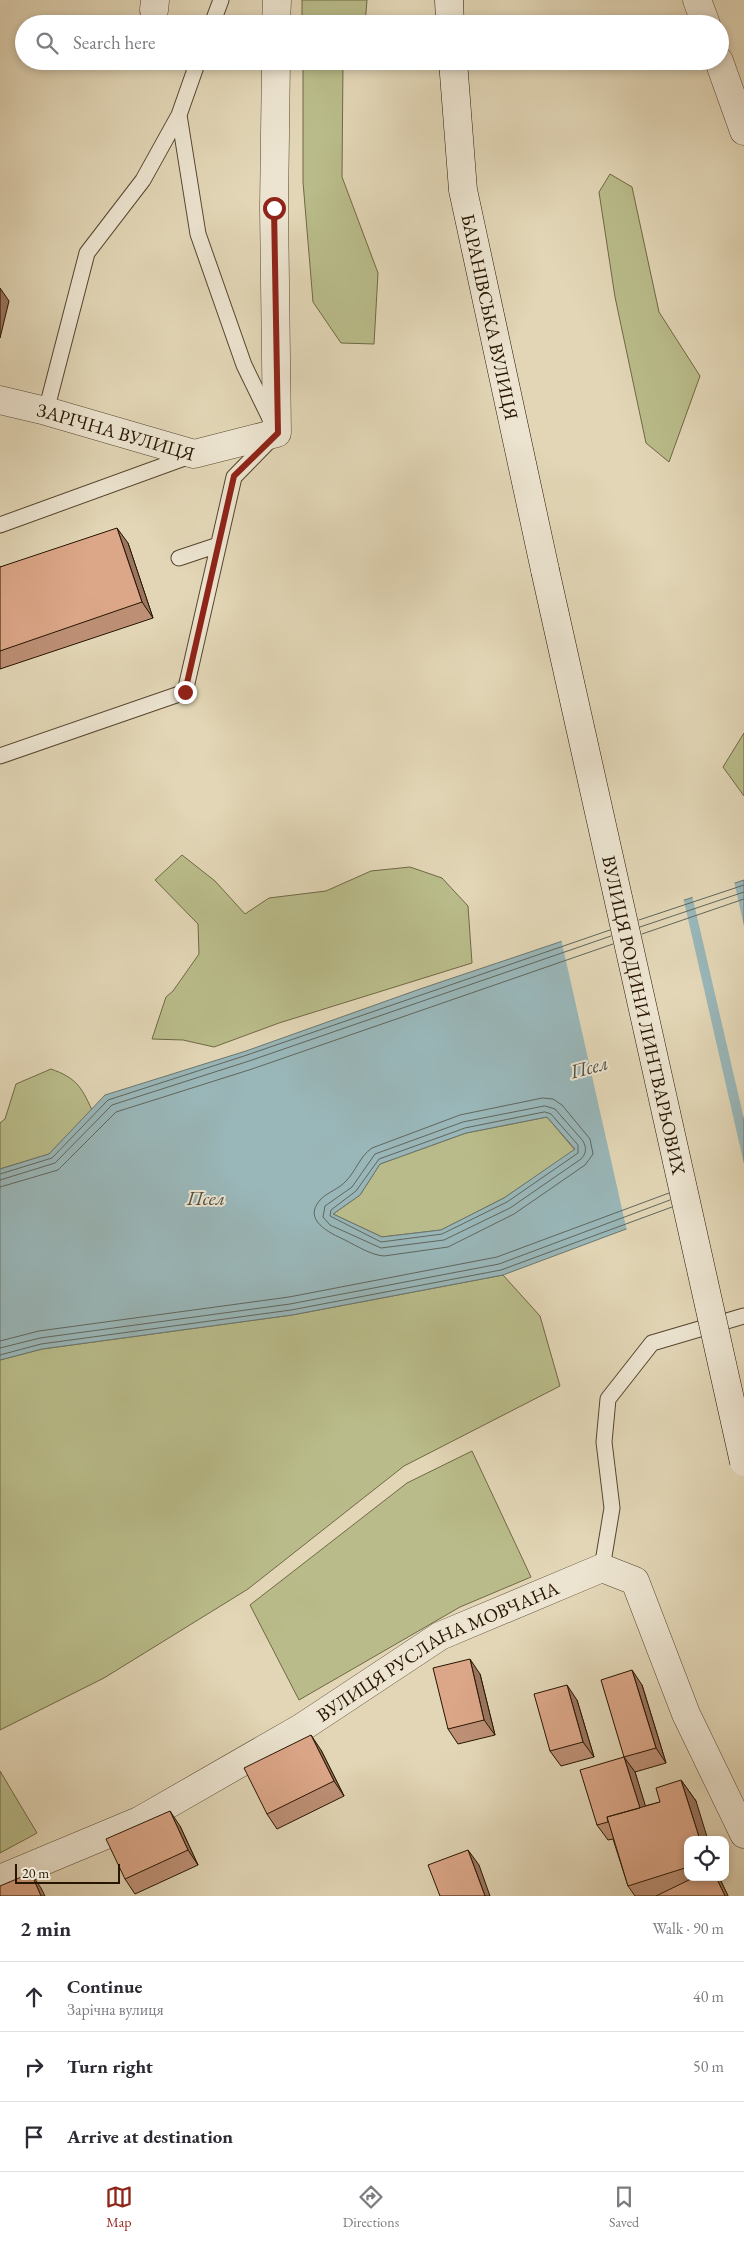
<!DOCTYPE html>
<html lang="en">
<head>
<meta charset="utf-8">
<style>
  body { margin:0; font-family:"EB Garamond",serif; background:#f7f7f7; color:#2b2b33 }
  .controls { position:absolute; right:15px; bottom:15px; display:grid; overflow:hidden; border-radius:10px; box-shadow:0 2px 8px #0003 }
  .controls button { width:45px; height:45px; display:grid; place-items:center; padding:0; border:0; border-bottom:1px solid #e1e1e2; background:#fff; color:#2b2b33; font:25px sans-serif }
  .scale { position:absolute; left:15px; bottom:12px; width:105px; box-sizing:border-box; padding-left:5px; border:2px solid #271500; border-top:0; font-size:14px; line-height:18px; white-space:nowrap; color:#271500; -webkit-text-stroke:4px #ece4d0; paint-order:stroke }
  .stop { position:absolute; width:15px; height:15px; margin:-11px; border:4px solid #8f2418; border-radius:50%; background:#fff }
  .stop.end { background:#8f2418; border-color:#fff; box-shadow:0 1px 5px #0008 }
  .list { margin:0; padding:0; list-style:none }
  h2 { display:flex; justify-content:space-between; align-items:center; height:65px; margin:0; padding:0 20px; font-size:21px }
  h2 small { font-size:16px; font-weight:400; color:#7c7c81 }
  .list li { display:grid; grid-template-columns:32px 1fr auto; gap:15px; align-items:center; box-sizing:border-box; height:70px; padding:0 20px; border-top:1px solid #e1e1e2 }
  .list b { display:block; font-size:19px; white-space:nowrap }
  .list p { margin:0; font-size:16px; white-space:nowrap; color:#7c7c81 }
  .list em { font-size:16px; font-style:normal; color:#7c7c81 }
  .icon { flex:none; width:28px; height:28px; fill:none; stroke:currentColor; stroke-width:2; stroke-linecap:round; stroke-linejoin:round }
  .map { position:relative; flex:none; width:744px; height:1896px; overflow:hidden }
  .search { position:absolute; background:#fff; box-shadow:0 2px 8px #0003; left:15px; right:15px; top:15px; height:55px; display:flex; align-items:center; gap:12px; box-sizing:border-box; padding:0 18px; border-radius:28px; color:#7c7c81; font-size:19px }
  .sheet { height:275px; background:#fff }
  nav { display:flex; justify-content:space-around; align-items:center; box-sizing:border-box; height:70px; border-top:1px solid #e1e1e2; background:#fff; font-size:14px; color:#7c7c81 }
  nav a { display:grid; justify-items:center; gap:2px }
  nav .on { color:#8f2418 }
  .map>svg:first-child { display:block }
  .green { fill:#b9bc8a; stroke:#706845 }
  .water { fill:#99b6b8; stroke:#6b766e; fill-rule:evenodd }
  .pier { fill:#e2d6b6 }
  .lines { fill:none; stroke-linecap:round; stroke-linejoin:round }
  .shore { stroke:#60665c; stroke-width:1 }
  .lane-casing { stroke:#56452e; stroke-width:17 }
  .street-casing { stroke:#56452e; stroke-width:29 }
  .secondary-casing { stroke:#271500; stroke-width:29 }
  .lane { stroke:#ece4d0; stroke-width:15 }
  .street { stroke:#ece4d0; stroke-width:28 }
  .secondary { stroke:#ece4d0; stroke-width:28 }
  .secondary-bridge-casing { stroke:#271500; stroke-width:29; stroke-linecap:butt }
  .secondary-bridge { stroke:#ece4d0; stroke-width:28 }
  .wall { fill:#bd9076; stroke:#271500 }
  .shaded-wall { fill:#9a7560; stroke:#271500 }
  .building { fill:#dca789; stroke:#271500 }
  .route { stroke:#8f2418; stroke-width:6 }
  .labels { text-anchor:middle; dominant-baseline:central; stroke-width:4; stroke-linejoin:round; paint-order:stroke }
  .street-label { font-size:19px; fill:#271500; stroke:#ece4d0 }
  .water-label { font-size:20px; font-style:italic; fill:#4f4d40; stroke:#ece4d0 }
</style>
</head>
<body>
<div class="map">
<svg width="744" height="1896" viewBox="0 0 744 1896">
  <rect width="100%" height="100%" fill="#e2d6b6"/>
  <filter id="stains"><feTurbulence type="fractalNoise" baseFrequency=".004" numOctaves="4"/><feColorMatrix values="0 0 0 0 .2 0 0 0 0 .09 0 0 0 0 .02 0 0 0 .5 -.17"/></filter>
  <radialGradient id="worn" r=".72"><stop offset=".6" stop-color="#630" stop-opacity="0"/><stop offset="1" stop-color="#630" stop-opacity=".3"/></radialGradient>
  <path class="green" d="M 302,0 L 367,0 L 365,24 L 302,24 Z
    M 303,61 L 343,61 L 342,177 L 378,273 L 374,344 L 341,343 L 313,302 L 303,182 Z
    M 610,174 L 632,187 L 659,312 L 700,376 L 669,462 L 646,443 L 615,297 L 599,192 Z
    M 744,733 L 744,796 L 723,767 Z
    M 182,855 L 215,881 L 245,914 L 269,898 L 326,891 L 371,871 L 410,867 L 442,878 L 468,906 L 472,963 L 279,1023 L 214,1047 L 183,1040 L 152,1039 L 166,997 L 173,991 L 199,954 L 198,924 L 155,880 Z
    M 51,1069 C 76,1078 81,1086 92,1110 L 49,1154 L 0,1169 L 0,1123 L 5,1119 L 16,1084 Z
    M 547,1117 L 575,1150 L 504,1198 L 441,1230 L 382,1237 L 333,1214 L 360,1195 L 380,1164 L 466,1133 Z
    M 503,1275 L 540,1316 L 560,1386 L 404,1466 L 248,1589 L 104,1678 L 0,1730 L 0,1360 L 42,1349 L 292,1315 Z
    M 472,1451 L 531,1577 L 460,1607 L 299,1700 L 250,1605 L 407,1483 Z
    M 0,1771 L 37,1833 L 0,1853 Z"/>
  <path class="water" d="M 744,880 L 744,1185 L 503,1275 L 292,1315 L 42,1349 L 0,1360 L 0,1169 L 49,1154 L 105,1095 L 246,1051 L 420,989 ZM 547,1117 L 575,1149 L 504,1198 L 441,1230 L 382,1237 L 333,1214 L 360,1195 L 380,1164 L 466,1133 Z"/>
  <path class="pier" d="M 734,881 L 744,926 L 744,1119 L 692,895 Z
    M 683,897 L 744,1164 L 744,1187 L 627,1231 L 561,939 Z"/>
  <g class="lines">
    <path class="shore" d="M 639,920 L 744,885
      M 640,927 L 744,892
      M 642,934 L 744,899
      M 543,1098 L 553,1099 L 562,1105 L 590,1139 L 593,1154 L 585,1165 L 514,1214 L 448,1247 L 384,1256 C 371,1255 357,1246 345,1240 C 330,1233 301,1220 321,1199 C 328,1192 339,1189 346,1181 C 356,1171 360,1156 372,1148 L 460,1115 Z
      M 545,1106 L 555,1109 L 583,1141 C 587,1148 586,1154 581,1159 L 510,1208 L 444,1240 L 381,1248 L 330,1225 L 323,1217 L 325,1206 L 352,1187 L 375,1154 L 463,1122 Z
      M 545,1112 L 551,1114 L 578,1145 L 578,1153 L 507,1202 L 442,1234 L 381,1242 L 330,1216 L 331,1210 L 356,1191 L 379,1159 L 465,1128 Z
      M 0,1174 L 52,1158 L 108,1100 L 247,1055 L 610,930
      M 0,1180 L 55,1163 L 112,1105 L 249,1061 L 611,936
      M 0,1187 L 58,1170 L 116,1112 L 252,1069 L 613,944
      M 0,1341 L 39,1331 L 289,1297 L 497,1257 L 669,1193
      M 0,1348 L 40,1338 L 290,1304 L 499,1264 L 670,1200
      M 0,1355 L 41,1344 L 291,1310 L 501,1270 L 672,1207"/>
    <g class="lane-casing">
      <path id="lane" d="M 212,24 L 221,0
        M 46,411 L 87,253 L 143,180 L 179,115 L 198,61
        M 0,525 L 190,456
        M 179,558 L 218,545
        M 0,756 L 185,692 L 234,477 L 277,433 L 244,365 L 198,234 L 179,115
        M 602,1568 L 612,1508 L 604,1442 L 608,1399 L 652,1343 L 744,1316"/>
    </g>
    <g class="street-casing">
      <g id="street">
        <path d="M 697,0 L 706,24"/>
        <path d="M 154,10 L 155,0"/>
        <path d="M 276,24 L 277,0"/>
        <path d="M 719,61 L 744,131"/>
        <path id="s1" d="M 0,400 L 46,411 L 194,454 L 277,433 L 274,208 L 276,61"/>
        <path id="s2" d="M 0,1879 L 139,1821 L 301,1728 L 440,1636 L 602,1568 L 635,1581 L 686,1714 L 744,1834"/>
      </g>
    </g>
    <g class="secondary-casing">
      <g id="secondary">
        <path d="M 449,0 L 450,24"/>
        <path id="s3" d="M 453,61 L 463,190 L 545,570"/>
      </g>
    </g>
    <use href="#lane" class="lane"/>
    <use href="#street" class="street"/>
    <use href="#secondary" class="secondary"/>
    <g class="secondary-bridge-casing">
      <g id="secondary-bridge">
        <path id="s4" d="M 545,570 L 744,1462"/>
      </g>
    </g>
    <use href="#secondary-bridge" class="secondary-bridge"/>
  </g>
  <path class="wall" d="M 128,543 L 153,618 L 0,669 L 0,567 Z
    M 480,1674 L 495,1735 L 458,1744 L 448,1729 Z
    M 642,1685 L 666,1763 L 635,1772 L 645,1806 L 660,1802 L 681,1780 L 696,1801 L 688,1840 L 688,1877 L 719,1877 L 728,1896 L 635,1896 L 628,1886 L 613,1839 L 608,1840 L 597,1825 L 624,1757 Z
    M 577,1700 L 594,1757 L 561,1766 L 550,1751 Z
    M 321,1750 L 344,1796 L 277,1829 L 267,1814 Z
    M 180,1826 L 198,1865 L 135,1894 L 125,1879 Z"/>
  <path class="shaded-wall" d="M 0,288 L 9,301 L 0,338 Z
    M 117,528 L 128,543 L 153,618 L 142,602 Z
    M 470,1659 L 480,1674 L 495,1735 L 484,1720 Z
    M 632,1670 L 642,1685 L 666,1763 L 656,1748 Z
    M 567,1685 L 577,1700 L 594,1757 L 583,1742 Z
    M 311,1735 L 321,1750 L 344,1796 L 334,1781 Z
    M 624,1757 L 635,1772 L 652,1827 L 641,1812 Z
    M 681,1780 L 696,1801 L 708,1840 L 700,1840 Z
    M 170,1811 L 180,1826 L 198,1865 L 188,1850 Z
    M 468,1850 L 479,1865 L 490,1896 L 485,1896 Z
    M 31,1873 L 41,1888 L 45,1896 L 41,1896 Z
    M 716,1877 L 719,1877 L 728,1896 L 725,1896 Z"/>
  <path class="building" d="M 117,528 L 142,602 L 0,651 L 0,567 Z
    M 470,1659 L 484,1720 L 448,1729 L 433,1668 Z
    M 632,1670 L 656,1748 L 624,1757 L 601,1680 Z
    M 567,1685 L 583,1742 L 550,1751 L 534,1694 Z
    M 311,1735 L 334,1781 L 267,1814 L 244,1768 Z
    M 624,1757 L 640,1808 L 607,1817 L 608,1822 L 597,1825 L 580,1770 Z
    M 681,1780 L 700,1840 L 688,1840 L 688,1867 L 628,1886 L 607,1817 L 660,1802 L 656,1788 Z
    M 170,1811 L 188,1850 L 125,1879 L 106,1839 Z
    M 468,1850 L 485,1896 L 440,1896 L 428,1865 Z
    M 31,1873 L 41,1896 L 0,1896 L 0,1886 Z
    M 695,1877 L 716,1877 L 725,1896 L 656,1896 Z"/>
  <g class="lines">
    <path class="route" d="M 185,692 L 234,476 L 278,433 L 274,208"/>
  </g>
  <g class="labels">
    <g class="street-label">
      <text stroke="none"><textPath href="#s3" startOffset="259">БАРАНІВСЬКА ВУЛИЦЯ</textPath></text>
      <text stroke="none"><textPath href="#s1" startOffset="120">ЗАРІЧНА ВУЛИЦЯ</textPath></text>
      <text stroke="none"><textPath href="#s4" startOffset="456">ВУЛИЦЯ РОДИНИ ЛИНТВАРЬОВИХ</textPath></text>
      <text stroke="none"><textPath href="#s2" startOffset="495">ВУЛИЦЯ РУСЛАНА МОВЧАНА</textPath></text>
    </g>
    <g class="water-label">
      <text transform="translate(589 1067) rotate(-15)">Псел</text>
      <text x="206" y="1198">Псел</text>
    </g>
  </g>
  <rect width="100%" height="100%" filter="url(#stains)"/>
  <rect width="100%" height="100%" fill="url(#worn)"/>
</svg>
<div class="controls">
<button><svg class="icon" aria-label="locate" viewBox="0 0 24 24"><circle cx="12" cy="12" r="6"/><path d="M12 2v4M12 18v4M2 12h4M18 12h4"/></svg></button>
</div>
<div class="scale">20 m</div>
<div class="stop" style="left:274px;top:208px"></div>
<div class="stop end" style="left:185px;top:692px"></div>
<div class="search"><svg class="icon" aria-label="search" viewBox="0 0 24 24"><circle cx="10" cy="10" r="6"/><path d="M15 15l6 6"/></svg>Search here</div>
</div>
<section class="sheet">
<h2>2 min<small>Walk · 90 m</small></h2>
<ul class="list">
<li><svg class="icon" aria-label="ahead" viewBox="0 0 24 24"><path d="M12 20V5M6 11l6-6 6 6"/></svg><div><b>Continue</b><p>Зарічна вулиця</p></div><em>40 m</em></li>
<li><svg class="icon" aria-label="right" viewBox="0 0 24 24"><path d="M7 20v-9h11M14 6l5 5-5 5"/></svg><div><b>Turn right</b></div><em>50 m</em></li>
<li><svg class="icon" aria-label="arrive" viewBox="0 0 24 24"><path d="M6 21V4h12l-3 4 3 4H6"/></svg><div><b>Arrive at destination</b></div></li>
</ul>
</section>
<nav>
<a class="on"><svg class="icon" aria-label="map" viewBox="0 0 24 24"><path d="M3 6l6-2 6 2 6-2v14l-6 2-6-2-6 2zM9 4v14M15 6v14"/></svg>Map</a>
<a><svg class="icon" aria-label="directions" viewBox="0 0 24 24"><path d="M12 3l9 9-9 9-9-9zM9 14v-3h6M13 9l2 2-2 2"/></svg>Directions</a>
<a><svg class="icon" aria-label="saved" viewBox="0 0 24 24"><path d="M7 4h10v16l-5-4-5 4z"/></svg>Saved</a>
</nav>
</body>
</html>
